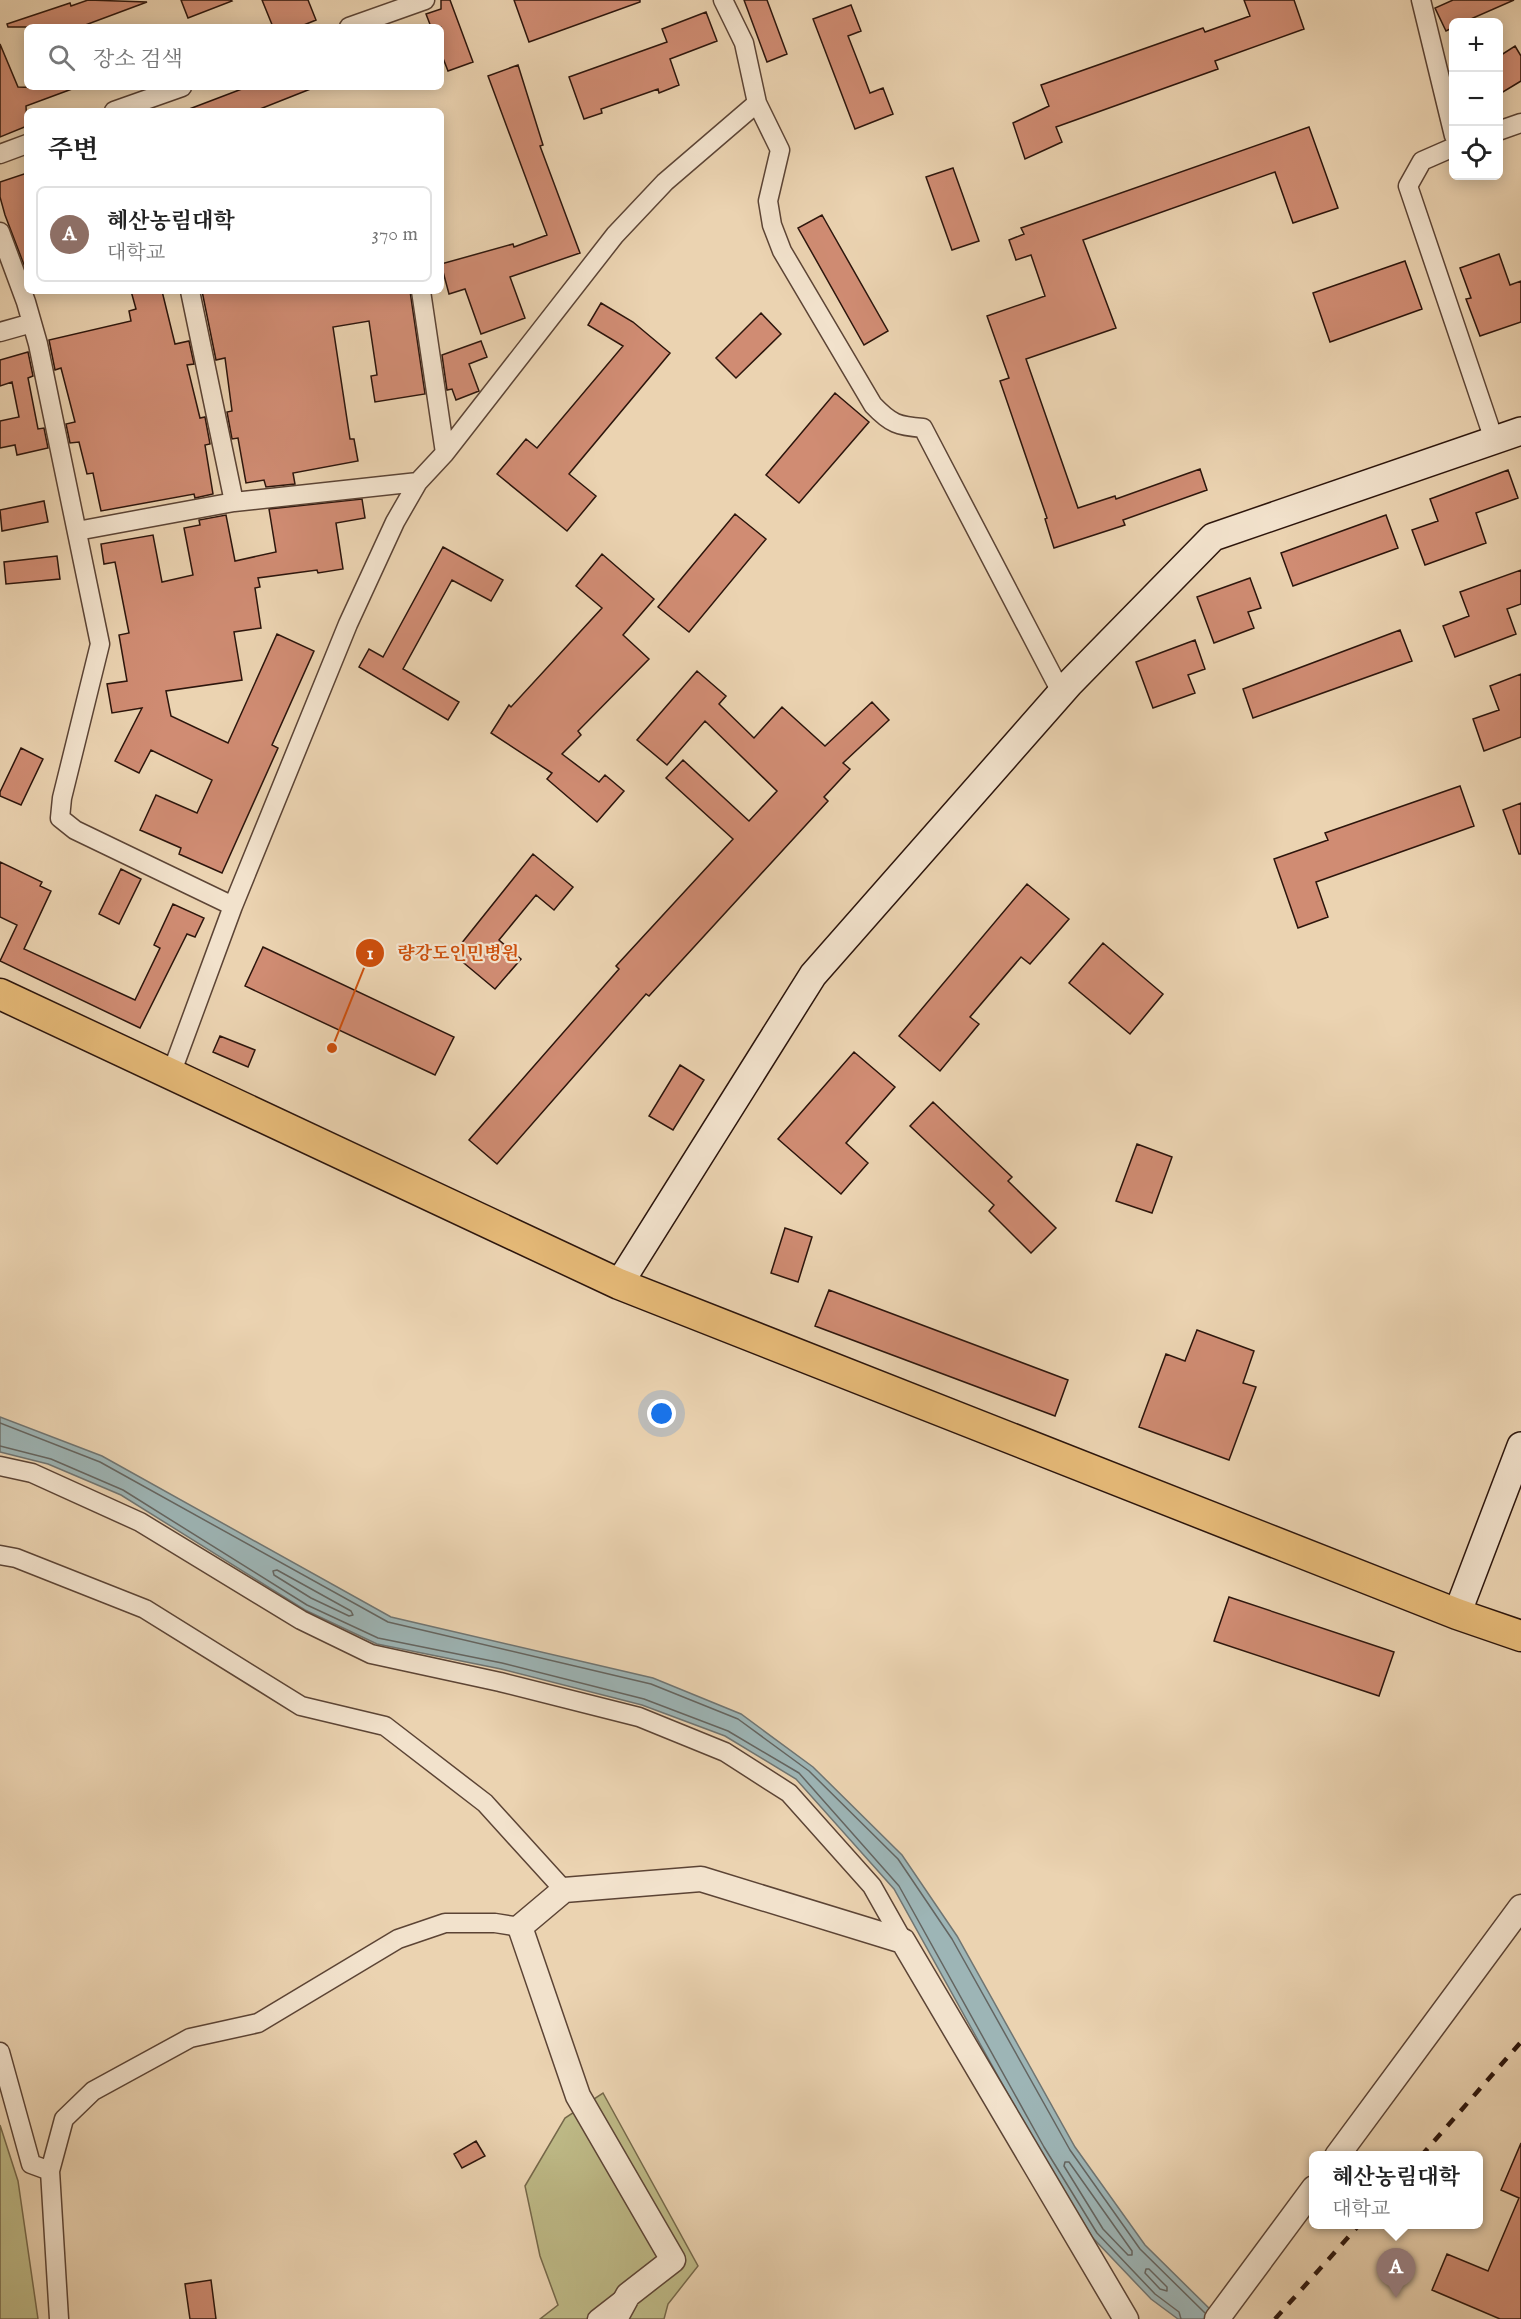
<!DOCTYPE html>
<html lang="ko">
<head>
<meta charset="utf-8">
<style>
  body { margin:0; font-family:"IM FELL English","Noto Serif KR",serif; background:#f6f6f6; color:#222 }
  .controls { position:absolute; right:18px; top:18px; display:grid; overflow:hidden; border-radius:9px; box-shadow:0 3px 15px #0003 }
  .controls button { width:54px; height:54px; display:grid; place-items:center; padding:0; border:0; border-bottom:2px solid #e0e0e0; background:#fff; color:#222; font:30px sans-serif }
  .you { position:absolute; left:662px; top:1414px; width:21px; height:21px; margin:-15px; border:4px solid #fff; border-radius:50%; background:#1a73e8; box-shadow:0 0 0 9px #1a73e833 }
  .badge { display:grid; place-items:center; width:39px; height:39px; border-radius:50%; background:#d93025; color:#fff; font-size:20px; font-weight:700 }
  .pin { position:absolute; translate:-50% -50px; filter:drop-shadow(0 2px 3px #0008) }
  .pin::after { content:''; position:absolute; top:32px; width:21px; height:18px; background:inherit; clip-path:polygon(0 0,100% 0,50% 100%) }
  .popup { position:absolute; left:1309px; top:2151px; width:174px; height:78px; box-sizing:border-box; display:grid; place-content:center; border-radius:9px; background:#fff; filter:drop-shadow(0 2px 4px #0005); font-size:20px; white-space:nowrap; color:#767676 }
  .popup b { font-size:22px; color:#222 }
  .popup::after { content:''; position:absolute; left:50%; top:100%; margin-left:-12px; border:12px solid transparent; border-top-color:#fff }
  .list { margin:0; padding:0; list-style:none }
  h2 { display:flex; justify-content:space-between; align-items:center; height:78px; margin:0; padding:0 24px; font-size:26px }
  h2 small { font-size:20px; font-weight:400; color:#767676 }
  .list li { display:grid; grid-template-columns:39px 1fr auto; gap:18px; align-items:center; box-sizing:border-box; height:96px; margin:0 12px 12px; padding:0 12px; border:2px solid #e0e0e0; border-radius:9px }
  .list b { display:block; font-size:22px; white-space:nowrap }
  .list p { margin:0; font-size:20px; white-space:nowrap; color:#767676 }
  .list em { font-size:20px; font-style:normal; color:#767676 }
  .icon { flex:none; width:33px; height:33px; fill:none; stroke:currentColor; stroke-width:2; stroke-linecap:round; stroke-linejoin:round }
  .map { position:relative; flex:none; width:1521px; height:2319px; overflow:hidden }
  .search { position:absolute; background:#fff; box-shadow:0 3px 15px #0003; left:24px; top:24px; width:420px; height:66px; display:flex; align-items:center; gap:15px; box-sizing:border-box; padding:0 21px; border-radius:9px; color:#767676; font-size:22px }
  .panel { position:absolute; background:#fff; box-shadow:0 3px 15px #0003; left:24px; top:108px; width:420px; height:186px; border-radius:9px }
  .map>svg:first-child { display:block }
  .green { fill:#beba87; stroke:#75684a; stroke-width:1.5 }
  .water { fill:#9db5b6; stroke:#707572; stroke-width:1.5 }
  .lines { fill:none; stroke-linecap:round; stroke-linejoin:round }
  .shore { stroke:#646561; stroke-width:1.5 }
  .building { fill:#d08c73; stroke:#2c150c; stroke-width:1.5 }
  .minor-casing { stroke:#5c4435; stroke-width:21 }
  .tertiary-casing { stroke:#5c4435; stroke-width:27 }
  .secondary-casing { stroke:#2c150c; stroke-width:30 }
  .primary-casing { stroke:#2c150c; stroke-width:33 }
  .minor { stroke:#f2e2cc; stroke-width:18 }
  .tertiary { stroke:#f2e2cc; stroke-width:24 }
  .secondary { stroke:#f2e2cc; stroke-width:27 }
  .primary { stroke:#e6ba78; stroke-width:30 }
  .rail { stroke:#2c150c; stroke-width:4.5; stroke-dasharray:10 10; stroke-linecap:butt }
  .leader { fill:none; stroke:#cc4f0c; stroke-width:2 }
  .callout-dot { fill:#cc4f0c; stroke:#f2e2cc; stroke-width:2 }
  .mark-label { font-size:18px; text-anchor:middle; font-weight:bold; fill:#fff }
  .callout-label { font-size:18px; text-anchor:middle; font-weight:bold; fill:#cc4f0c; stroke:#f2e2cc; stroke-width:4.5; stroke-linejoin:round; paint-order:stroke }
</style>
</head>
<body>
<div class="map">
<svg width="1521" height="2319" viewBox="0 0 1521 2319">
  <rect width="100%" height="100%" fill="#ebd3b1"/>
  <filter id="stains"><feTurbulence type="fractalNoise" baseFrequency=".00333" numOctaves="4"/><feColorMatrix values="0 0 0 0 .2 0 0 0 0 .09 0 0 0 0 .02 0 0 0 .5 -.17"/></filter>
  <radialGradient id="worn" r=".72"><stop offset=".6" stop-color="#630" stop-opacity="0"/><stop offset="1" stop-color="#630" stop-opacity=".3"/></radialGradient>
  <path class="green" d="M 603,2093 L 698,2266 L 668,2304 L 664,2319 L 540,2319 L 558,2305 L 540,2256 L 525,2186 L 565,2118 Z
    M 0,2125 L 18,2181 L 38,2319 L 0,2319 Z"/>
  <path class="water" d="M 0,1417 L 102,1456 L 391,1617 L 653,1678 L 741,1714 L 813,1767 L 902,1855 L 957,1936 L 1075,2147 L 1145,2245 L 1220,2319 L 1178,2319 L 1151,2299 L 1092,2237 L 1039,2150 L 894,1889 L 796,1779 L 725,1736 L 642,1705 L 501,1669 L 377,1644 L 305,1610 L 121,1495 L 48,1464 L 0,1452 Z"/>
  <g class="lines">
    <path class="shore" d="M 0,1423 L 100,1462 L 388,1622 L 651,1684 L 738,1719 L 809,1771 L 898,1859 L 952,1939 L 1070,2150 L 1140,2249 L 1205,2313
      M 0,1446 L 51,1459 L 123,1490 L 307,1605 L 378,1638 L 502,1663 L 644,1699 L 728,1731 L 799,1773 L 899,1886 L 1044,2147 L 1097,2233 L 1155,2294 L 1179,2312 L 1181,2319
      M 277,1570 L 351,1611 L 353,1615 L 349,1616 L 311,1598 L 274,1575 L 273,1571 Z
      M 1065,2162 L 1069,2162 L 1132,2251 L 1132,2255 L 1128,2255 L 1103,2229 L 1064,2166 Z
      M 1146,2269 L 1149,2269 L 1167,2287 L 1167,2291 L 1160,2289 L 1145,2273 Z"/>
  </g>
  <path class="building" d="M 88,0 L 147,2 L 80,27 L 8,27 L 7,24 L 70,3 L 71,6 Z
    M 181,0 L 231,0 L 232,1 L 188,18 Z
    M 262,0 L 308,0 L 316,20 L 299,27 L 273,27 Z
    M 441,0 L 450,0 L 473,62 L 448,71 L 441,53 L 441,27 L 431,27 L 426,14 L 441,9 Z
    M 514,0 L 640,0 L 640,2 L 529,42 Z
    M 744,0 L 767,0 L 787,54 L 767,62 Z
    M 1244,0 L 1294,0 L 1304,29 L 1215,61 L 1218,69 L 1056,127 L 1062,142 L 1025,159 L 1013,123 L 1049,106 L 1041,85 L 1203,28 L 1205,32 L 1250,16 Z
    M 1453,0 L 1514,0 L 1464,22 L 1454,22 L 1454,27 L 1446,31 L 1435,8 Z
    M 851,5 L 861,31 L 848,36 L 864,77 L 870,93 L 883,88 L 893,114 L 855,129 L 813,19 Z
    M 706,12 L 717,41 L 670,59 L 679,85 L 659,93 L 658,89 L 601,109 L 602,113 L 584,119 L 569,77 L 667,42 L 662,29 Z
    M 0,44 L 18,87 L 72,89 L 26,106 L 27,126 L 0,137 Z
    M 1515,46 L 1521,56 L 1521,81 L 1498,95 L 1498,57 Z
    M 518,65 L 543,145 L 540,146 L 580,253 L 510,277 L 525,318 L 481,334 L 465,289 L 449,294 L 441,264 L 513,244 L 514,247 L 547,235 L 488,76 Z
    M 247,87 L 313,88 L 255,111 L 184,111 Z
    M 1309,127 L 1338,208 L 1293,223 L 1275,172 L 1083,240 L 1116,328 L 1026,359 L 1078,508 L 1115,496 L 1116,499 L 1200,469 L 1207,490 L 1123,520 L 1125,525 L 1054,548 L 1045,519 L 1047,518 L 1000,381 L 1009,378 L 987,316 L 1045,296 L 1031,255 L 1016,260 L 1009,240 L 1024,234 L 1021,228 Z
    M 953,168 L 979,241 L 952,250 L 926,177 Z
    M 27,173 L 27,270 L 26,270 L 5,215 L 0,197 L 0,182 Z
    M 822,215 L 888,331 L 864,345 L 798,228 Z
    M 1499,254 L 1510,285 L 1521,281 L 1521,322 L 1480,336 L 1466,299 L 1471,298 L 1460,268 Z
    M 1405,261 L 1422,309 L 1330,342 L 1313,293 Z
    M 131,291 L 162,291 L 175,344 L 189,341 L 194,364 L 187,365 L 200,418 L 205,417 L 210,444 L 205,445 L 213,494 L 195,498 L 194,494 L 101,511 L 93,473 L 87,474 L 79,442 L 70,443 L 66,424 L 75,422 L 61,368 L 55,370 L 49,340 L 131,321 L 129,311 L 136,309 Z
    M 202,291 L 410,291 L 425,394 L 375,402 L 371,376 L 377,375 L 369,321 L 333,327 L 350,439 L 354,439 L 358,461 L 293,473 L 295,484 L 266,487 L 264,480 L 246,483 L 238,438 L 232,439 L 227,412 L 232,411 L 225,358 L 216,360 Z
    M 601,303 L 633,322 L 670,353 L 569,474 L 596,496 L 567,531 L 497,474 L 526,439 L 537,448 L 623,346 L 588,325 Z
    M 761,313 L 781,334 L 736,378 L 716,358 Z
    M 481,341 L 487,357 L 469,364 L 479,391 L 456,400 L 452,389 L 447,390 L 442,355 Z
    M 28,352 L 33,376 L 28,378 L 38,429 L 44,428 L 48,448 L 17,455 L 15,445 L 0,448 L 0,421 L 19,417 L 12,382 L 0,386 L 0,360 Z
    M 835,393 L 869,422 L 799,503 L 766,475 Z
    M 1508,470 L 1518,498 L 1476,513 L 1486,543 L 1425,565 L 1412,530 L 1438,521 L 1430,499 Z
    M 362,499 L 365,518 L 336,523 L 343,569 L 318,573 L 317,570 L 258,578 L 260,587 L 255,588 L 261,628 L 234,632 L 242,680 L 166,691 L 171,716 L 228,743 L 277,634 L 314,651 L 272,745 L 278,748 L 222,873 L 179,854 L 181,848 L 140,830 L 156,795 L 197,813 L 212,780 L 151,750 L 139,773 L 115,761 L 142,708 L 112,713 L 107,684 L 127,681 L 119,635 L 129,633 L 115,562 L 104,564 L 101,544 L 153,535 L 162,582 L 193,575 L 184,528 L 200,525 L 199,520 L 226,515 L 235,561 L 276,552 L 269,509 Z
    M 44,501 L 48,522 L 2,531 L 0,510 Z
    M 735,514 L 766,539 L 689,632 L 658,607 Z
    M 1386,515 L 1398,548 L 1293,586 L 1281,553 Z
    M 443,547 L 503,580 L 491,601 L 452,580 L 403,669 L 459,702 L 448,720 L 359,667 L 369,649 L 383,657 Z
    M 602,554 L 654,599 L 623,635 L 649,659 L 578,731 L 581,735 L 562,754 L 599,782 L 605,775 L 624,791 L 597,822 L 547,779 L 552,773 L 491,733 L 509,705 L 511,707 L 602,608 L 576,586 Z
    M 57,556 L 60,579 L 6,584 L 4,562 Z
    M 1521,570 L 1521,604 L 1507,609 L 1516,634 L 1455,657 L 1443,626 L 1469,616 L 1460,592 Z
    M 1250,578 L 1261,608 L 1248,612 L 1254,628 L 1214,643 L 1197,597 Z
    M 1400,630 L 1412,661 L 1253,718 L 1243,689 Z
    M 1195,640 L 1205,669 L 1188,675 L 1195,693 L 1153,708 L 1136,662 Z
    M 697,671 L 726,696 L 719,704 L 754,738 L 782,707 L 825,746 L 872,702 L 889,720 L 843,763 L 850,769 L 824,797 L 828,801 L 649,996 L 646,994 L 497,1164 L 469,1140 L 619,969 L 616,966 L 733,839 L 666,778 L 683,760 L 749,821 L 777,791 L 705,721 L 667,765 L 637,740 Z
    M 1521,674 L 1521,737 L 1484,751 L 1473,719 L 1499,710 L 1490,686 Z
    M 21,748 L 43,759 L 21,805 L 0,796 L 0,792 Z
    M 1460,786 L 1474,826 L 1316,882 L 1328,917 L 1298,928 L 1274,859 L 1328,840 L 1325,833 Z
    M 1521,803 L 1521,854 L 1519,854 L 1503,810 Z
    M 533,854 L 573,887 L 554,910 L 536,895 L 499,940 L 521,959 L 495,989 L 453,954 Z
    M 0,862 L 42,882 L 40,886 L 51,891 L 24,949 L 135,1000 L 160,948 L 154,945 L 173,904 L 204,918 L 195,937 L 187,934 L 140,1028 L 0,961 L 17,925 L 0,917 Z
    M 121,869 L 141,879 L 119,924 L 99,914 Z
    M 1027,884 L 1069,919 L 1030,964 L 1021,957 L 970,1017 L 979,1024 L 940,1071 L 899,1036 Z
    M 1103,943 L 1163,994 L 1130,1034 L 1069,983 Z
    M 263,947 L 454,1037 L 435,1075 L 245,986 Z
    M 220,1036 L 255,1050 L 248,1067 L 213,1052 Z
    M 854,1052 L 895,1087 L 846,1143 L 868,1163 L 841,1194 L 778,1139 Z
    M 680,1065 L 704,1080 L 673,1130 L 649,1116 Z
    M 933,1102 L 1012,1177 L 1008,1181 L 1056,1228 L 1031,1253 L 989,1211 L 994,1205 L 910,1126 Z
    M 1137,1144 L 1172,1157 L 1152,1213 L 1116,1201 Z
    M 785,1228 L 812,1237 L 798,1282 L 771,1273 Z
    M 829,1290 L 1068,1380 L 1055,1416 L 815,1326 Z
    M 1197,1330 L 1254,1351 L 1243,1383 L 1256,1387 L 1229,1460 L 1139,1427 L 1166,1354 L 1185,1361 Z
    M 1229,1597 L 1394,1652 L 1379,1696 L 1214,1641 Z
    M 476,2141 L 485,2156 L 462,2168 L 454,2154 Z
    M 1521,2143 L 1521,2319 L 1500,2319 L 1432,2290 L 1447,2254 L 1488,2271 L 1519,2198 L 1501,2190 Z
    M 211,2280 L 216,2319 L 190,2319 L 185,2284 Z"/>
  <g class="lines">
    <g class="minor-casing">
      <path id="minor" d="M 1421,0 L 1454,136
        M 349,27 L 425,0
        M 757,103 L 780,150 L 768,201 L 772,225 L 782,251 L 873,405 C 891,424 898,426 923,428 L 1061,692
        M 114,111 L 182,87
        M 1498,131 L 1521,123
        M 1454,147 L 1422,161 L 1408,186 L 1494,440
        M 0,154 L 27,144
        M 0,232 L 26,302 L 38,344 L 100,644 L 62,798 L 60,818 L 75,830 L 233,906
        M 190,291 L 234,502
        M 421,291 L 445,453
        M 0,332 L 32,323
        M 77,531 L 234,502 L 418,482
        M 171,1074 L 233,906 L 348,624 L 395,522 L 418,482 L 445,453 L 615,235 L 665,182 L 757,103 L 744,43 L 723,0
        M 0,1466 L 32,1473 L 140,1522 L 301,1620 L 371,1654 L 500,1682 L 639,1717 L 725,1752 L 789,1793 L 872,1886 L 903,1941
        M 0,1555 L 16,1558 L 145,1609 L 301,1706 L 385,1726 L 485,1803 L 564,1890
        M 0,2052 L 31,2164 L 50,2171
        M 59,2319 L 50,2171 L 64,2119 L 93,2091 L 190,2038 L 258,2023 L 398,1939 L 445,1923 L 495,1923 L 520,1927
        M 597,2319 L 624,2298"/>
    </g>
    <g class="tertiary-casing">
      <path id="tertiary" d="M 1337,2156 L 1521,1907
        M 615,2319 L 628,2295 L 673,2260 L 578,2096 L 520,1927 L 564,1890 L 701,1879 L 903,1941 L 1126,2319
        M 1217,2319 L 1314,2188"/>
    </g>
    <g class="secondary-casing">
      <path id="secondary" d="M 619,1284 L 813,975 L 1069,684 L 1213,537 L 1521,431
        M 1457,1614 L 1521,1446"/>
    </g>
    <g class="primary-casing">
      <path id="primary" d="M 0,994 L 619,1284 L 1457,1614 L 1521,1636"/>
    </g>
    <use href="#minor" class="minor"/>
    <use href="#tertiary" class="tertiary"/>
    <use href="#secondary" class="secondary"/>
    <use href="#primary" class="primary"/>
    <path class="rail" d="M 1421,2156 L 1521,2042
      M 1275,2319 L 1360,2224"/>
  </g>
  <path class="leader" d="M332 1048L370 953"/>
  <g class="callout-dot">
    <circle cx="332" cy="1048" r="6"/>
    <circle cx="370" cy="953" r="15"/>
  </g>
  <g class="mark-label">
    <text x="370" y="959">1</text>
  </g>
  <g class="callout-label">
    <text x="458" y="959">량강도인민병원</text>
  </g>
  <rect width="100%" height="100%" filter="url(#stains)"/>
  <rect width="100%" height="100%" fill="url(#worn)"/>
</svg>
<div class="controls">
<button>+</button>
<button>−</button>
<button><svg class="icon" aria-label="locate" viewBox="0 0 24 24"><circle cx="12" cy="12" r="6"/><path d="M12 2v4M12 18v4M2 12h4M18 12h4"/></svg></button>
</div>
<div class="you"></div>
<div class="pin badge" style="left:1396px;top:2298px;background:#8d6e63">A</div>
<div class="popup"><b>혜산농림대학</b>대학교</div>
<div class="search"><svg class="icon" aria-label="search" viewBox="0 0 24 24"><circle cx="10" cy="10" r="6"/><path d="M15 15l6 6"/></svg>장소 검색</div>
<section class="panel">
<h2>주변<small></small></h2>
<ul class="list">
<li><span class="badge" style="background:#8d6e63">A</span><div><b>혜산농림대학</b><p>대학교</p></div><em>370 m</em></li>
</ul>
</section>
</div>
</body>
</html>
